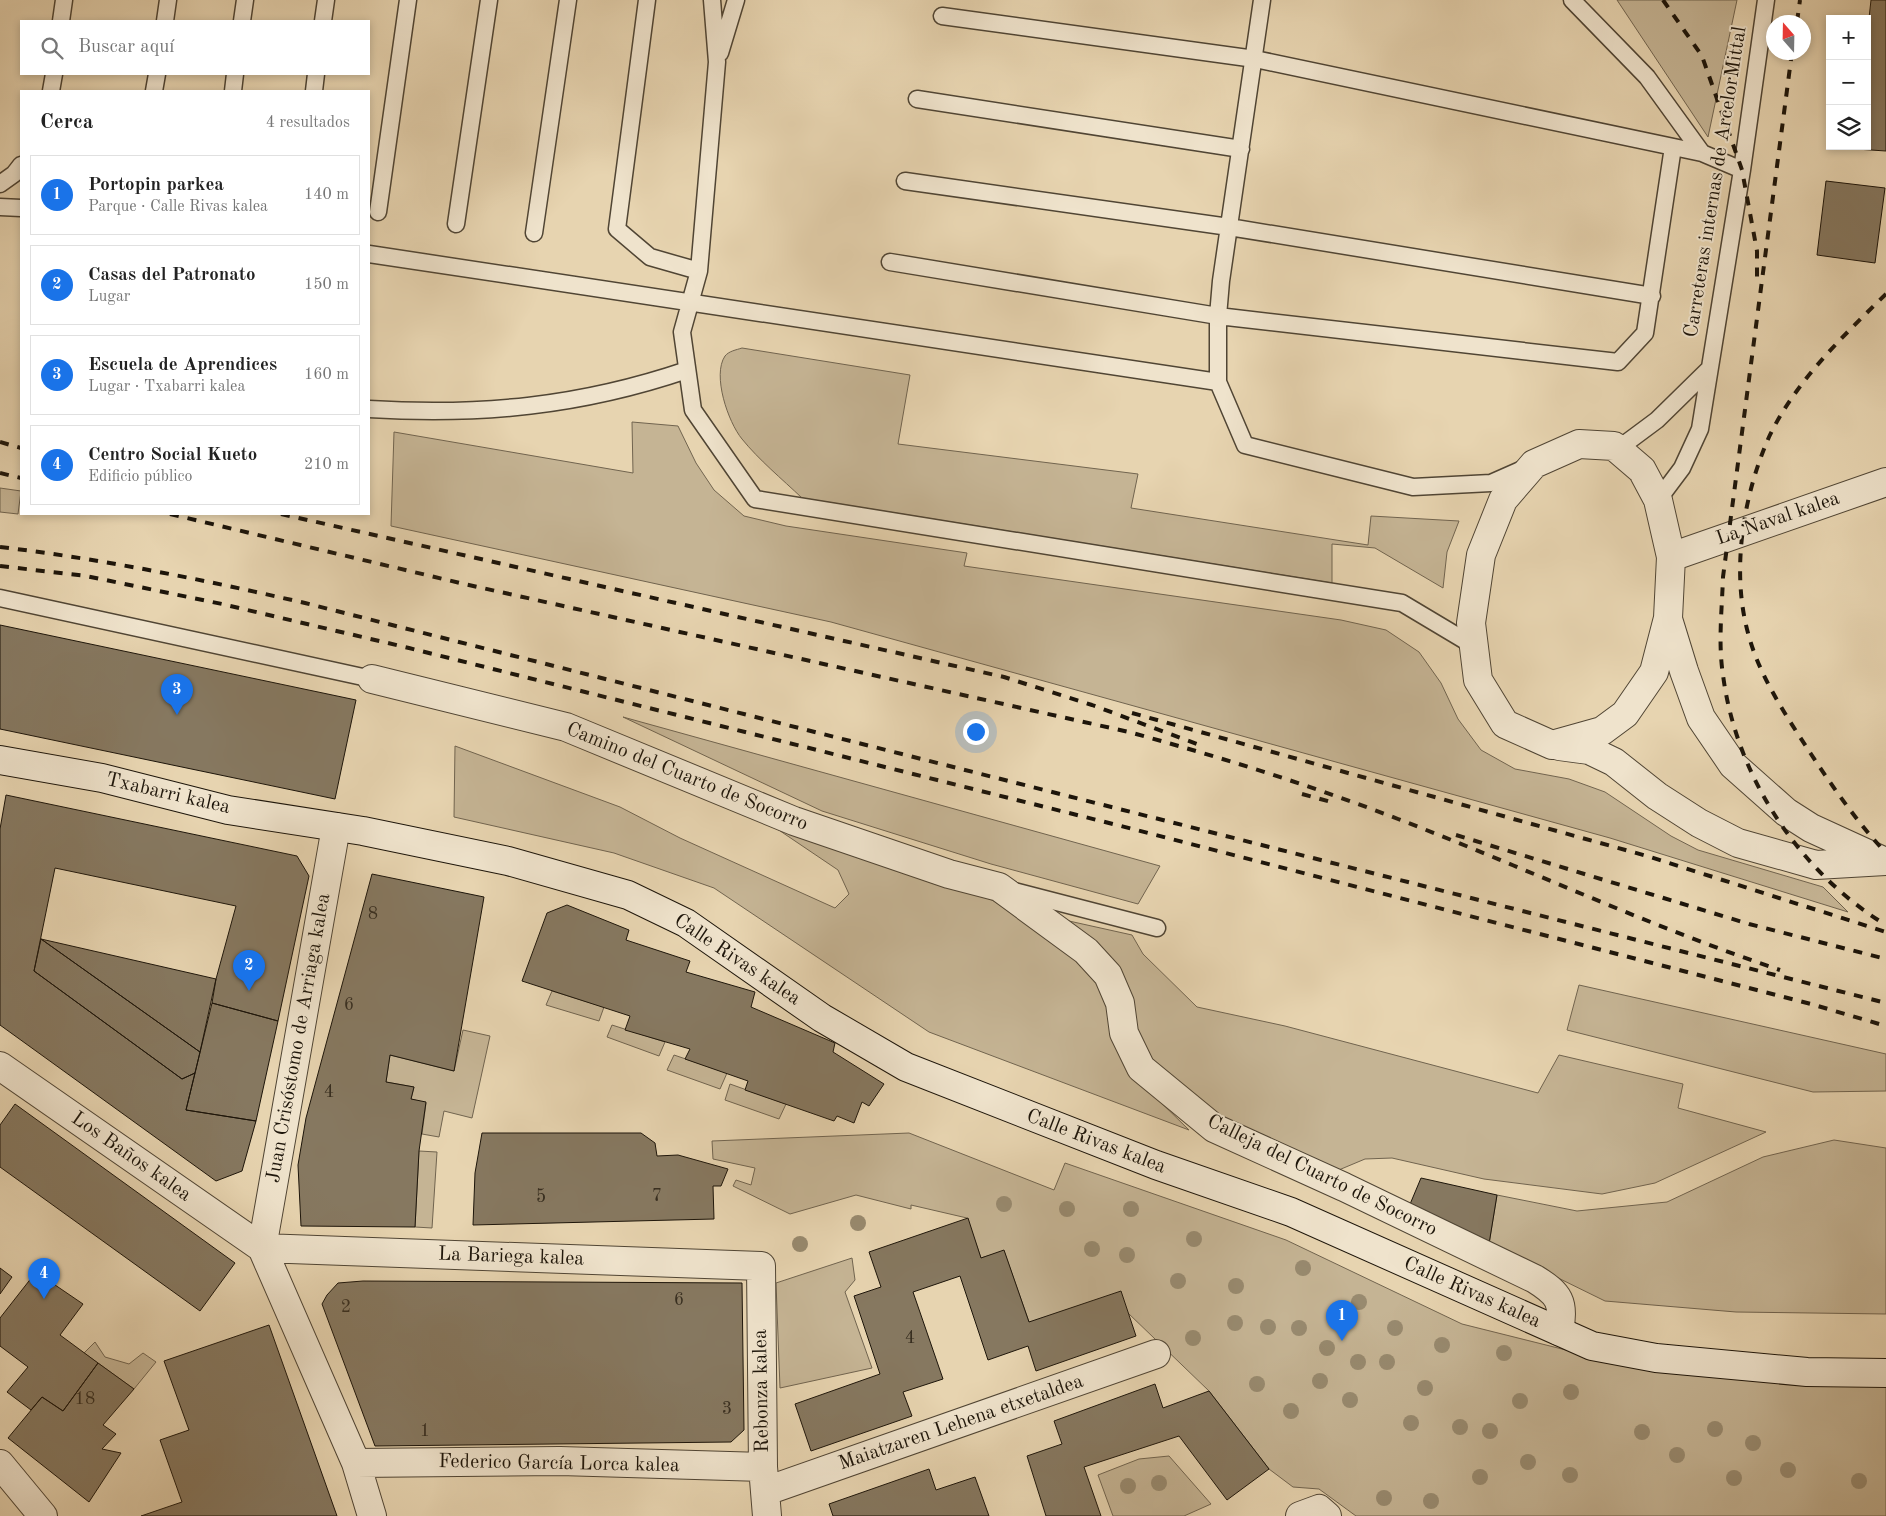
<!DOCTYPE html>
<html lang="es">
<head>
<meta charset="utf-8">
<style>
  body { margin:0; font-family:"Old Standard TT",serif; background:#f2f2f2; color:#222 }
  .controls { position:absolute; right:15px; top:15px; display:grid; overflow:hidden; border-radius:0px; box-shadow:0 2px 8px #0003 }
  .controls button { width:45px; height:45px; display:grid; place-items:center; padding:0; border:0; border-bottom:1px solid #e0e0e0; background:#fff; color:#222; font:25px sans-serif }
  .compass { position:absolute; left:1766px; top:15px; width:45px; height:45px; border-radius:50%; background:#fff; box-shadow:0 2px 8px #0003; rotate:340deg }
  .you { position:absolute; left:975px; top:731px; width:18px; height:18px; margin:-12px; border:4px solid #fff; border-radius:50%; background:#1a73e8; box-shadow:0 0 0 8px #1a73e833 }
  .badge { display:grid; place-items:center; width:32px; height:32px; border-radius:50%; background:#1a73e8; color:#fff; font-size:16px; font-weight:700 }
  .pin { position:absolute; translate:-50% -41px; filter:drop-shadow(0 1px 2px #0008) }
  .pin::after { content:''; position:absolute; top:26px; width:18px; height:15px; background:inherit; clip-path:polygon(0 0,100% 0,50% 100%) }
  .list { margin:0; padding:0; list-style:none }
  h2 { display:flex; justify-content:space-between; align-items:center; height:65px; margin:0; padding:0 20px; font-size:21px }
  h2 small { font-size:16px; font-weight:400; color:#767676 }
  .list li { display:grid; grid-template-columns:32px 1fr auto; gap:15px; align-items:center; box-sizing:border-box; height:80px; margin:0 10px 10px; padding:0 10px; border:1px solid #e0e0e0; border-radius:0px }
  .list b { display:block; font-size:19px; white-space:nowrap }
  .list p { margin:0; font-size:16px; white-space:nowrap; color:#767676 }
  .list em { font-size:16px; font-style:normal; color:#767676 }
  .icon { flex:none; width:28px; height:28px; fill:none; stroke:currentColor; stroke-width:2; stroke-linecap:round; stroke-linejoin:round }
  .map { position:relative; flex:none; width:1886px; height:1516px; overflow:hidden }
  .search { position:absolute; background:#fff; box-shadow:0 2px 8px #0003; left:20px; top:20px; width:350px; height:55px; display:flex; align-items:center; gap:12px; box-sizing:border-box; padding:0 18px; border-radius:0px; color:#767676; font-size:19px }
  .panel { position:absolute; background:#fff; box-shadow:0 2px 8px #0003; left:20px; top:90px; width:350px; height:425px; border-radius:0px }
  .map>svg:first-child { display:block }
  .green { fill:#c5b494; stroke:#71644f }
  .building { fill:#867860; stroke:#1d150a }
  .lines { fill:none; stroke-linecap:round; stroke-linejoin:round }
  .lane-casing { stroke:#504534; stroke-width:19 }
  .street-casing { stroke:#504534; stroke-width:30 }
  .secondary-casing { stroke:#1d150a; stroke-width:30 }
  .lane { stroke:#efe3cc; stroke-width:16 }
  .street { stroke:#efe3cc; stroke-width:28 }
  .secondary { stroke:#efe3cc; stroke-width:28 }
  .rail { stroke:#1d150a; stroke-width:4; stroke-dasharray:9 9; stroke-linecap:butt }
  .tree { fill:#988a6f }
  .labels { text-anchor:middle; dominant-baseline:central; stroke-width:4; stroke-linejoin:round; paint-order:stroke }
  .number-label { font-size:18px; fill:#372e20 }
  .street-label { font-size:20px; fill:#1d150a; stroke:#efe3cc }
</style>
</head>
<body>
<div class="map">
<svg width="1886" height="1516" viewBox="0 0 1886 1516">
  <rect width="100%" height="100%" fill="#e7d4b0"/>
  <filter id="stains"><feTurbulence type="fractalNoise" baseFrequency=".004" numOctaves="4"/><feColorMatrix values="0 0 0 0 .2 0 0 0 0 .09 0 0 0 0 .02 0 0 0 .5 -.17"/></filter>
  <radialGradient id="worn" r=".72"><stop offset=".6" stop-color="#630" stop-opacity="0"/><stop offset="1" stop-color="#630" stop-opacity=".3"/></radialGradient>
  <path class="green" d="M 1617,0 L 1737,0 L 1708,137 Z
    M 742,348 L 910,375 L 898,444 L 1138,474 L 1131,508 L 1368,545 L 1371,516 L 1459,521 L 1447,552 L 1443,588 L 1375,548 L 1332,544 L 1332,583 L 802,498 C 782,479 759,460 742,439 C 728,422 712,375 725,356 C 729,351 736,350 742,348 Z
    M 632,422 L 678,426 L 696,463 L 714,490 L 744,516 L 786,526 L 967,553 L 964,566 L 1341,620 L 1386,630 L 1419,652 L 1441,683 L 1458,719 L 1481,750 L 1515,769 L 1569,779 L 1605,792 L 1671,836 L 1698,850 L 1823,887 L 1848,912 L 1610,838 L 831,622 L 391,526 L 394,432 L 633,473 Z
    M 0,488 L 21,491 L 18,514 L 0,512 Z
    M 623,717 L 1160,866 L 1138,904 L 991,864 L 822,811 Z
    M 455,746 L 620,807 L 680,838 L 835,908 L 849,894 L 838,870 L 755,814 L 992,900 L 1075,954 L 1103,989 L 1135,1077 L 1189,1130 L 929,1032 L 714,888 L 614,853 L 454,817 Z
    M 1069,921 L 1132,935 L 1143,954 L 1197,1007 L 1285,1026 L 1538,1093 L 1559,1055 L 1683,1084 L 1678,1108 L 1766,1132 L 1655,1183 L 1602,1194 L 1484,1179 L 1392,1158 L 1365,1159 L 1334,1172 L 1222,1121 L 1162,1070 L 1139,1044 L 1098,944 Z
    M 1579,985 L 1886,1054 L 1886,1091 L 1813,1092 L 1567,1030 Z
    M 552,991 L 604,1007 L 599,1021 L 546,1005 Z
    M 612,1025 L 665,1042 L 659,1056 L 607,1037 Z
    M 463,1030 L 490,1036 L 472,1118 L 444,1111 L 439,1137 L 422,1134 L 426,1103 L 411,1099 L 414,1087 L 386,1082 L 390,1055 L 454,1071 Z
    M 674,1055 L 727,1073 L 720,1089 L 667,1070 Z
    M 730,1084 L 786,1104 L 779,1119 L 725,1100 Z
    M 909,1133 L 1054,1190 L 1065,1163 L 1286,1240 L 1462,1324 L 1594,1357 L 1886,1385 L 1886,1516 L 1356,1516 L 1319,1489 L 1293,1487 L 1269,1469 L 1209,1391 L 1128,1313 L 1029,1322 L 1004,1251 L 981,1258 L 967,1218 L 911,1205 L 911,1209 L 856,1195 L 790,1214 L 733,1186 L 736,1180 L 751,1185 L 755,1168 L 713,1159 L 712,1141 Z
    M 1834,1140 L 1886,1148 L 1886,1314 L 1736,1312 L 1605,1301 L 1489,1244 L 1497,1195 L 1577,1211 L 1667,1202 L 1763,1157 Z
    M 419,1151 L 437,1152 L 432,1228 L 415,1227 Z
    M 852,1258 L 855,1280 L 845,1292 L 872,1368 L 780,1388 L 776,1283 Z
    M 95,1342 L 105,1357 L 129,1364 L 143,1353 L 156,1362 L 134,1389 L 84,1353 Z
    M 1169,1456 L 1211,1504 L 1184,1516 L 1113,1516 L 1098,1475 L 1139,1459 Z"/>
  <path class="building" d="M 1871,0 L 1886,0 L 1886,151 L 1856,149 L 1856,146 L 1867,146 L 1867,36 Z
    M 1826,181 L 1885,188 L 1875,263 L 1817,255 Z
    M 0,625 L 356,700 L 335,799 L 0,729 Z
    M 6,795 L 297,856 L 309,876 L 278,1021 L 212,1003 L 216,979 L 236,906 L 55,868 L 34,971 L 182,1079 L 195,1073 L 186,1110 L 256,1121 L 242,1171 L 216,1181 L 0,1025 L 0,829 Z
    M 372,874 L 484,897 L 454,1071 L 390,1055 L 386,1082 L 414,1087 L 411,1099 L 426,1102 L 419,1151 L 415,1227 L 301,1226 L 298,1165 L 306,1118 Z
    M 567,905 L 629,930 L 626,940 L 690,961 L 686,972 L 755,992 L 751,1007 L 835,1043 L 833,1052 L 884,1084 L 869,1106 L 862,1102 L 854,1123 L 837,1116 L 834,1121 L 745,1090 L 748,1081 L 685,1059 L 690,1049 L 625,1030 L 630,1016 L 522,981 L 547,913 Z
    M 41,939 L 216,979 L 200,1052 Z
    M 41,939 L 200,1052 L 195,1073 L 182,1079 L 34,971 Z
    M 212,1003 L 278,1021 L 256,1121 L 186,1110 Z
    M 15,1104 L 235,1263 L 200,1311 L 0,1167 L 0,1125 Z
    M 482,1133 L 641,1133 L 655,1143 L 657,1156 L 678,1155 L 728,1169 L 721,1186 L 713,1186 L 714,1219 L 473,1225 L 475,1173 Z
    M 1421,1178 L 1497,1195 L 1489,1244 L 1408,1209 Z
    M 968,1218 L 981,1258 L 1004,1250 L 1029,1322 L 1121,1291 L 1136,1336 L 1036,1371 L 1028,1346 L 988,1360 L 960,1276 L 913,1292 L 943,1379 L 903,1392 L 912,1416 L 811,1451 L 795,1404 L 880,1374 L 854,1296 L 881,1287 L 869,1252 Z
    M 0,1268 L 12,1277 L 0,1294 Z
    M 36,1272 L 83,1304 L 60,1335 L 98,1363 L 63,1411 L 42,1397 L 31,1410 L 7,1392 L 28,1367 L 0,1346 L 0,1318 Z
    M 363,1281 L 742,1283 L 744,1430 L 731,1442 L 375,1446 L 322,1304 L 327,1295 L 338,1283 Z
    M 269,1325 L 337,1516 L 141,1516 L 182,1502 L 160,1440 L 189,1430 L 164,1361 Z
    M 98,1363 L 134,1389 L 103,1425 L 116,1434 L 102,1449 L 121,1453 L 89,1502 L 8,1438 L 42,1397 L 63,1411 Z
    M 1155,1384 L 1163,1408 L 1209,1391 L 1269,1469 L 1227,1500 L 1179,1436 L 1084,1467 L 1101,1516 L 1046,1516 L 1027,1456 L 1062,1444 L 1054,1421 Z
    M 929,1469 L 936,1490 L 975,1477 L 989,1516 L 833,1516 L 829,1504 Z"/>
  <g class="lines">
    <g class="lane-casing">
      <path id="lane" d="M 647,0 L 617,229 L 650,257 L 699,271
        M 712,0 L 717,62 L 699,271 L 682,332 L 693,410 L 755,499 L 1402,603 L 1474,646
        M 1262,0 L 1221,281 L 1218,316 L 1218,382 L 1245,445 L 1413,487 L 1491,483 L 1525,468
        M 1572,0 L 1647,77 L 1702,153
        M 942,16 L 1255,59 L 1702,153 L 1742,170
        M 61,21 L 64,0
        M 165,21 L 168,0
        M 242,21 L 245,0
        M 323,21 L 326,0
        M 720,53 L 736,0
        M 51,91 L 54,74
        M 154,91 L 157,74
        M 233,91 L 235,74
        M 314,91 L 316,74
        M 917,99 L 1241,149
        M 905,181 L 1229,227 L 1652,296
        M 0,184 L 14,174 L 21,165
        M 0,207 L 21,208
        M 378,212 L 408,0
        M 456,224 L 489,0
        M 534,233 L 568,0
        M 369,254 L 1218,382
        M 890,262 L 1218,316 L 1618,362 L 1645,333 L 1673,147
        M 369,409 C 481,416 581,406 687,370
        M 1618,449 L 1657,420 L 1708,370
        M 1658,500 L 1682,468 L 1700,429 L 1742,170 L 1766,0
        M 0,598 L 372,679
        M 1014,891 L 1157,928"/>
    </g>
    <g class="street-casing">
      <path id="street" d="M 1579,444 L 1614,446 L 1642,470 L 1658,500 L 1671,557 L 1668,618 L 1654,672 L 1625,714 L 1602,731 L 1552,745 L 1505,724 L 1478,680 L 1471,623 L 1481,555 L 1503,500 L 1534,464 Z
        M 1671,557 L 1886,482
        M 1668,619 L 1684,671 L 1701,718 L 1733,765 L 1786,812 L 1811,828 L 1881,860
        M 372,679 L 566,727 L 794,821 L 949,874 L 999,887 L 1086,951 L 1108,975 L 1120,1003 L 1124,1033 L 1141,1068 L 1214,1128 L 1344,1187 L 1535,1279 C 1559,1294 1565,1302 1559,1331
        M 1559,746 L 1589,750 L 1614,762 L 1657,796 L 1699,823 L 1738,843 L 1816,865 L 1886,861
        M 0,1066 L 262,1248
        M 262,1248 L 761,1266 L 763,1467 L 767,1516
        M 262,1248 L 336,827
        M 262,1248 L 356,1463 L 372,1516
        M 356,1463 L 560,1461 L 763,1467
        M 0,1464 L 43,1516
        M 766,1491 L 1156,1354
        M 1300,1516 L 1319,1509 L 1327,1516"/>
    </g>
    <g class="secondary-casing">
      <path id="secondary" d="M 0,760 L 102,778 L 228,810 L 363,831 L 508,861 L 628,895 L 686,923 L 822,1018 L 906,1067 L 1156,1165 L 1291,1212 L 1592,1346 L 1656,1358 L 1807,1372 L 1886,1373"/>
    </g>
    <use href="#lane" class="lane"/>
    <use href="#street" class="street"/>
    <use href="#secondary" class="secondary"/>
    <path class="rail" d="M 1663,0 L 1702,56 L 1742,170 L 1757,251 L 1757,281
      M 1797,22 L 1800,0
      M 1792,52 L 1723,577 C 1722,609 1718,643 1723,675 C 1736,776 1799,872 1886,925
      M 1886,294 C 1843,336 1795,382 1769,437 C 1743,496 1731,571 1748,633 C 1759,676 1787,717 1811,754 C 1834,789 1858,823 1886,853
      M 0,442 L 21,448
      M 0,473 L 21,478
      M 170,514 L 460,583 L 1129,732 C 1220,757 1310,785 1398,819 C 1526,868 1651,927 1780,970
      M 281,514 L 1004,677 L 1092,705 L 1197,744
      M 0,547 C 103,559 204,580 305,603 L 1886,1003
      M 0,566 L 86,576 L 222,604 L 409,648 L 1117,825 L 1811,1004 L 1886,1026
      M 1132,713 L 1647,856 L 1886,932
      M 1302,794 L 1335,803
      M 1456,835 L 1749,924 L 1886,959"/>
  </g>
  <g class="tree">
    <circle cx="1004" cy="1204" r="8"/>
    <circle cx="1067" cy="1209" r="8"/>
    <circle cx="1131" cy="1209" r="8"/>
    <circle cx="858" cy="1223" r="8"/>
    <circle cx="1194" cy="1239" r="8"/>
    <circle cx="800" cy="1244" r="8"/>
    <circle cx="1092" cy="1249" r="8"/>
    <circle cx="1127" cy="1255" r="8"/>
    <circle cx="1303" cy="1268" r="8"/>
    <circle cx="1178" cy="1281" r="8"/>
    <circle cx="1236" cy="1286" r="8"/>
    <circle cx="1359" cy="1302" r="8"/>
    <circle cx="1235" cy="1323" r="8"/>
    <circle cx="1268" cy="1327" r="8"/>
    <circle cx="1299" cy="1328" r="8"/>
    <circle cx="1395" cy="1328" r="8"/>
    <circle cx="1193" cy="1338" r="8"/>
    <circle cx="1442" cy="1345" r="8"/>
    <circle cx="1327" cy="1348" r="8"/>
    <circle cx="1504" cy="1353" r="8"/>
    <circle cx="1358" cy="1362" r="8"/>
    <circle cx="1387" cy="1362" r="8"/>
    <circle cx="1320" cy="1381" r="8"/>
    <circle cx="1257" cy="1384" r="8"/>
    <circle cx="1425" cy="1388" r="8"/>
    <circle cx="1571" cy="1392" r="8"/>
    <circle cx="1350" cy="1400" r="8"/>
    <circle cx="1520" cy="1401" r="8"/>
    <circle cx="1291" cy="1411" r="8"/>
    <circle cx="1411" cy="1423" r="8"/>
    <circle cx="1460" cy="1427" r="8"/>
    <circle cx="1715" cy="1429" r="8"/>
    <circle cx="1490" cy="1431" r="8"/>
    <circle cx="1642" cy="1432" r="8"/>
    <circle cx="1753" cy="1443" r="8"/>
    <circle cx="1677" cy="1455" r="8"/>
    <circle cx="1528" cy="1462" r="8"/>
    <circle cx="1788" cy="1470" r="8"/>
    <circle cx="1570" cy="1475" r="8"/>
    <circle cx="1480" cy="1477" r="8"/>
    <circle cx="1734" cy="1478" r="8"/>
    <circle cx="1859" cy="1481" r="8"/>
    <circle cx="1159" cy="1483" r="8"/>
    <circle cx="1128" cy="1486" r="8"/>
    <circle cx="1384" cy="1498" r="8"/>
    <circle cx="1431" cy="1501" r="8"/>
  </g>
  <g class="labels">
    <g class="number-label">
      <text x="373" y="914">8</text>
      <text x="349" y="1005">6</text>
      <text x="329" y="1092">4</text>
      <text x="657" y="1196">7</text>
      <text x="541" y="1197">5</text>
      <text x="679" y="1300">6</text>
      <text x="346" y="1307">2</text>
      <text x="910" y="1338">4</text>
      <text x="85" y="1399">18</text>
      <text x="727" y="1409">3</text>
      <text x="425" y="1431">1</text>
    </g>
    <g class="street-label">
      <text transform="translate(1716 182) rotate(-81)">Carreteras internas de ArcelorMittal</text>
      <text transform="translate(1778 519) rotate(-19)">La Naval kalea</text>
      <text transform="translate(687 777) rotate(22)">Camino del Cuarto de Socorro</text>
      <text transform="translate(168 794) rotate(13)">Txabarri kalea</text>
      <text transform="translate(737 960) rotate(34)">Calle Rivas kalea</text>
      <text transform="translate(299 1038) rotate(-80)">Juan Crisóstomo de Arriaga kalea</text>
      <text transform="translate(1096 1142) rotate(21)">Calle Rivas kalea</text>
      <text transform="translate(131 1157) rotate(35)">Los Baños kalea</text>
      <text transform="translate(1322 1176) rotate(26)">Calleja del Cuarto de Socorro</text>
      <text transform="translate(511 1257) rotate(2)">La Bariega kalea</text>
      <text transform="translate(1472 1293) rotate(24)">Calle Rivas kalea</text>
      <text transform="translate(762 1391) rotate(-91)">Rebonza kalea</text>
      <text transform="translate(961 1423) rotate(-19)">Maiatzaren Lehena etxetaldea</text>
      <text transform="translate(559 1464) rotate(1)">Federico García Lorca kalea</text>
    </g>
  </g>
  <rect width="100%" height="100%" filter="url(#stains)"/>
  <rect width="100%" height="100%" fill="url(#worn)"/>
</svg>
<div class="controls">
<button>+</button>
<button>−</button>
<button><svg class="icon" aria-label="layers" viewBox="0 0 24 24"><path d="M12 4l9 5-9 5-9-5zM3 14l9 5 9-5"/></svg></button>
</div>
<svg class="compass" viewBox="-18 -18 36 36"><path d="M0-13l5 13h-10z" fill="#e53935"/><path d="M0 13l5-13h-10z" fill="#767676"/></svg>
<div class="you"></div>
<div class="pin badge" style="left:1342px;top:1341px">1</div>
<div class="pin badge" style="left:249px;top:991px">2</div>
<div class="pin badge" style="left:177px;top:715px">3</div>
<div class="pin badge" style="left:44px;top:1299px">4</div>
<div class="search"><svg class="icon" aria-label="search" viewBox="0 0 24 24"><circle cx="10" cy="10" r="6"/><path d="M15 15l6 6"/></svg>Buscar aquí</div>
<section class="panel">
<h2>Cerca<small>4 resultados</small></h2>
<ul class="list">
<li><span class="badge">1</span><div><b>Portopin parkea</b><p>Parque · Calle Rivas kalea</p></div><em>140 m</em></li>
<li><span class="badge">2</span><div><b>Casas del Patronato</b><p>Lugar</p></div><em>150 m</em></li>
<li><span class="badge">3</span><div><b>Escuela de Aprendices</b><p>Lugar · Txabarri kalea</p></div><em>160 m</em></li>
<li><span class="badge">4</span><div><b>Centro Social Kueto</b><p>Edificio público</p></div><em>210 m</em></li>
</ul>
</section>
</div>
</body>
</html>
